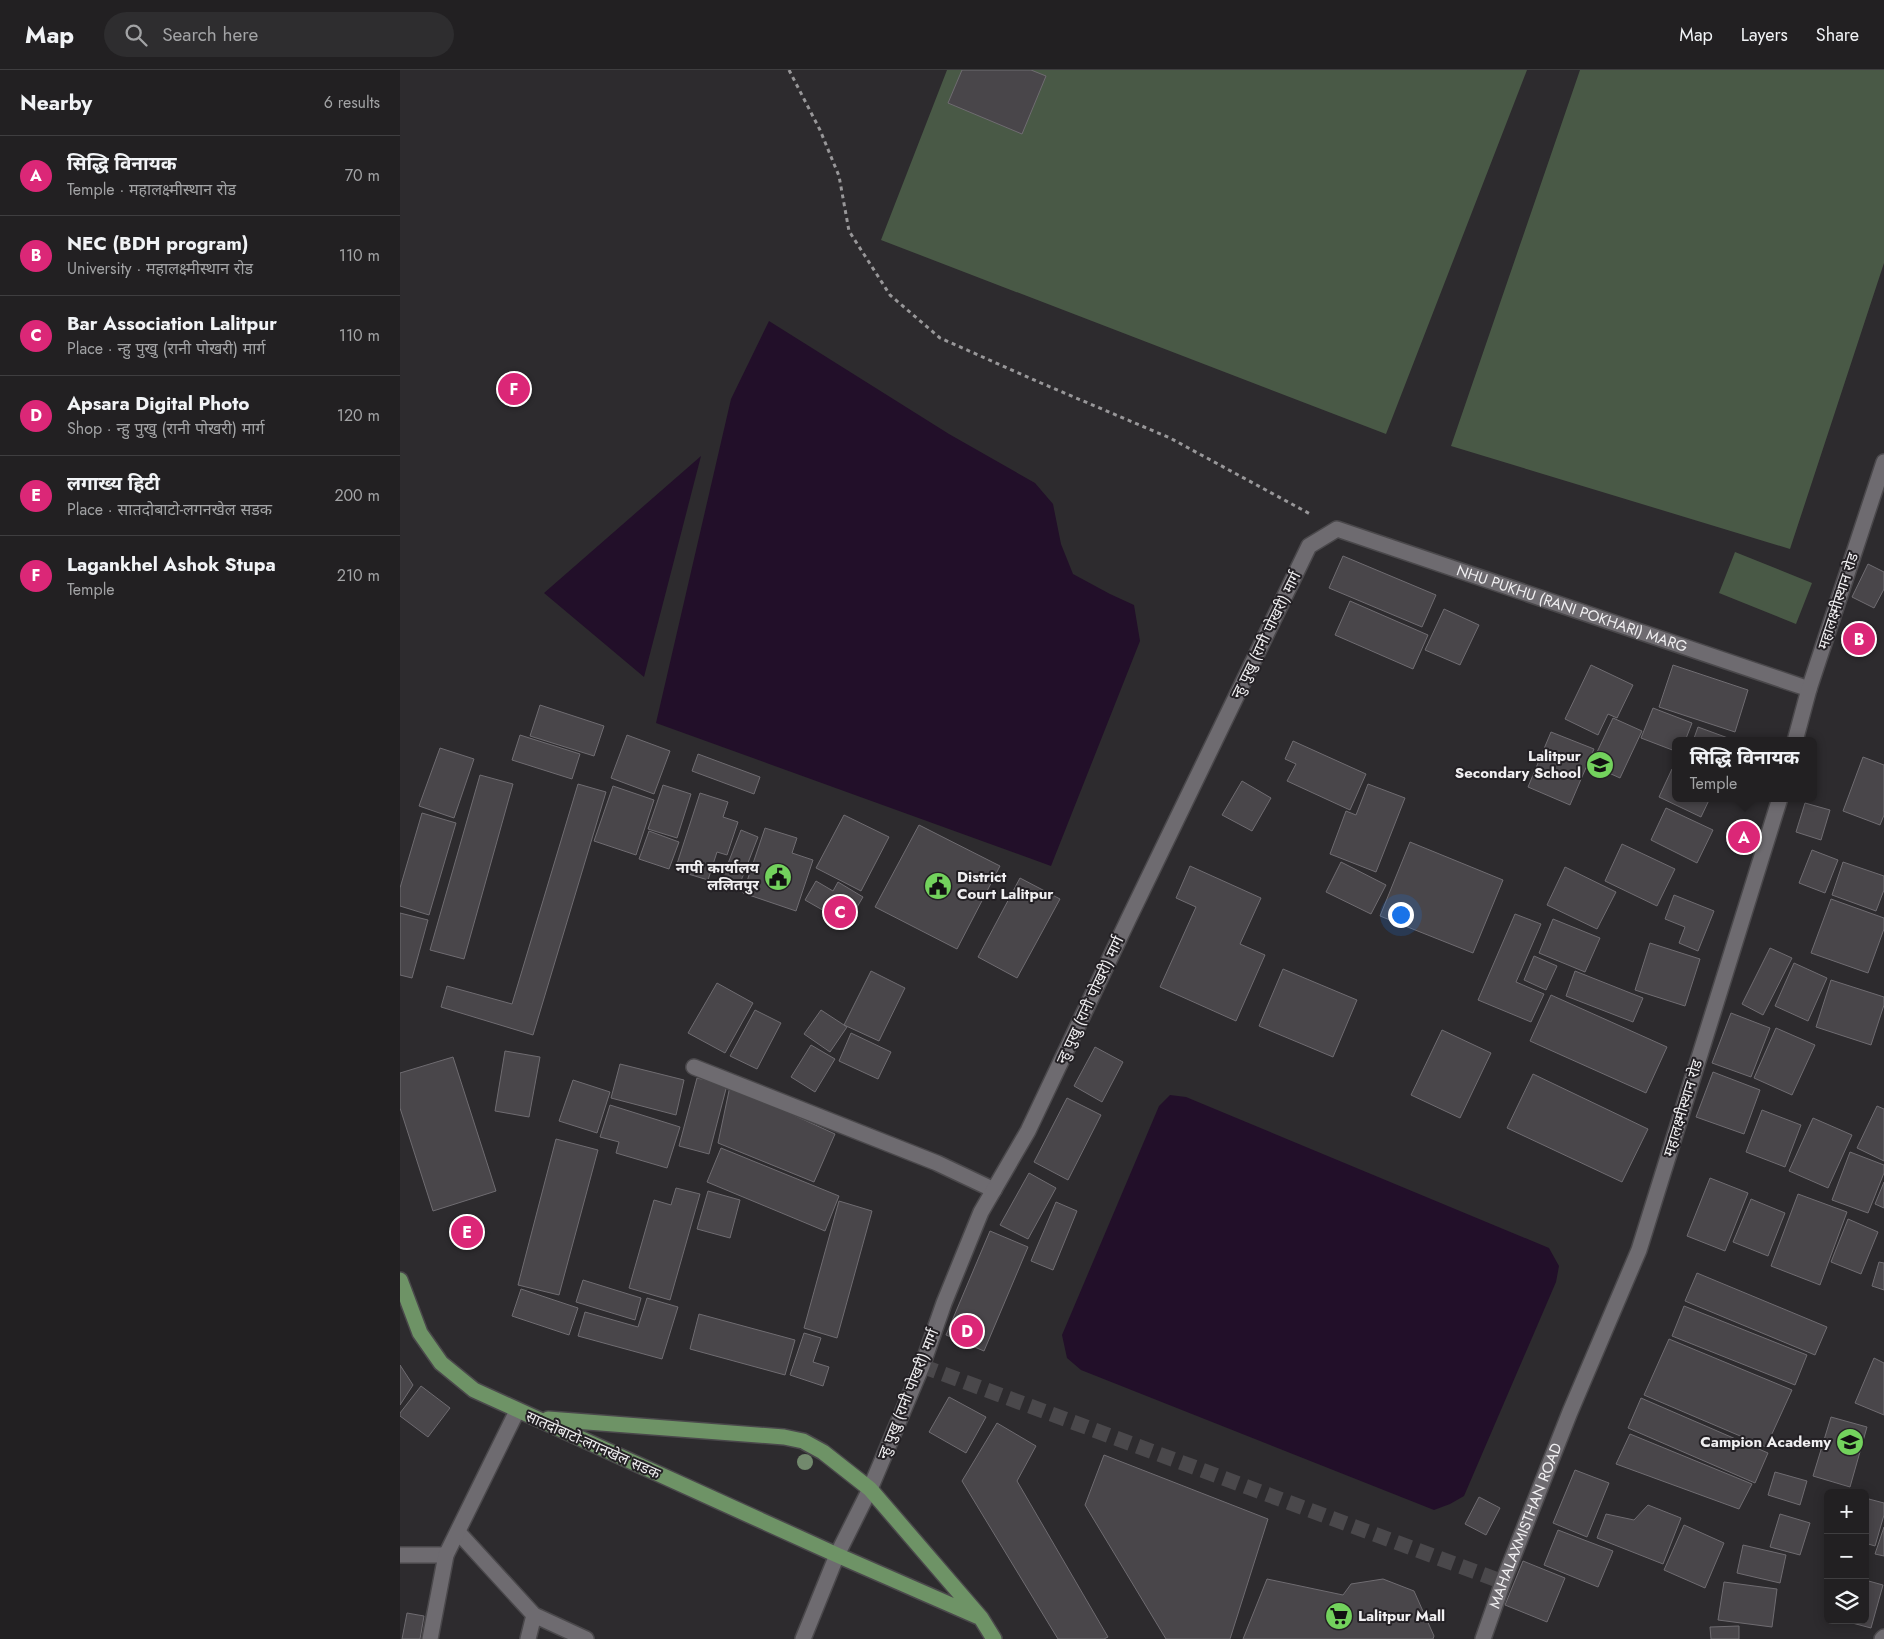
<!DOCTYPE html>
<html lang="en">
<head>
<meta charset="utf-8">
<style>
  body { margin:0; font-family:Jost,"Noto Sans Devanagari",sans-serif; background:#2e2d2f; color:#f1f3f6 }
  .controls { position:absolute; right:15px; bottom:15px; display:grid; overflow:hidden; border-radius:8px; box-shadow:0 2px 12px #0003 }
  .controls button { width:45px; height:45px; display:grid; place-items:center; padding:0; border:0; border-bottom:1px solid #3f3e40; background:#222022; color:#f1f3f6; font:25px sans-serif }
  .you { position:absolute; left:1000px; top:844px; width:18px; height:18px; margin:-12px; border:4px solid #fff; border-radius:50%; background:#1a73e8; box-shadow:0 0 0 8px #1a73e833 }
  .badge { display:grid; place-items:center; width:32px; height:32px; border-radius:50%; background:#db2777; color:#fff; font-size:16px; font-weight:700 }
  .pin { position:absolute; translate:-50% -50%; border:2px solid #fff; box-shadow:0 1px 5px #0006 }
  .popup { position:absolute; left:1272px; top:667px; width:145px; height:65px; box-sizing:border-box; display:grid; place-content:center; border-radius:8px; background:#222022; filter:drop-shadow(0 1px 4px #0005); font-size:16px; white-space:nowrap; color:#a2a3a5 }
  .popup b { font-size:19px; color:#f1f3f6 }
  .popup::after { content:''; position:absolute; left:50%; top:100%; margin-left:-10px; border:10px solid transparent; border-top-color:#222022 }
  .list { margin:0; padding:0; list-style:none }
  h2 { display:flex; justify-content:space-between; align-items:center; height:65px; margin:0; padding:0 20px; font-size:21px }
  h2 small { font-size:16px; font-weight:400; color:#a2a3a5 }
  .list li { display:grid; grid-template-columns:32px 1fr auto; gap:15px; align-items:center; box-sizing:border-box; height:80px; padding:0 20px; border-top:1px solid #3f3e40 }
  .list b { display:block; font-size:19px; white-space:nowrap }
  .list p { margin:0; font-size:16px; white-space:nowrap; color:#a2a3a5 }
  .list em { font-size:16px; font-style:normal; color:#a2a3a5 }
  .icon { flex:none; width:28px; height:28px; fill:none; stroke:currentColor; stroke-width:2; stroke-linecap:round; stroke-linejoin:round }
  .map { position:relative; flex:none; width:1484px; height:1569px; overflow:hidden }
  header { display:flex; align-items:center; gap:30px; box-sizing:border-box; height:70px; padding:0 25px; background:#222022; border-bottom:1px solid #3f3e40 }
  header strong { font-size:24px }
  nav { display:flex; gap:28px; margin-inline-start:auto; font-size:18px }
  .search { width:350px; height:45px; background:#2e2d2f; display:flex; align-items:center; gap:12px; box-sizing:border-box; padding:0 18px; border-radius:28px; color:#a2a3a5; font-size:19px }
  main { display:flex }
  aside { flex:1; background:#222022 }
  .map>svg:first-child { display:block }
  .green { fill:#495946 }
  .water { fill:#220f29 }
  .building { fill:#49464a; stroke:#6f6c71 }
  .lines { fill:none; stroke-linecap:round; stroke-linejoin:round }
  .pedestrian-tunnel { stroke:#4a484b; stroke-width:15; stroke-dasharray:15 8; stroke-linecap:butt }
  .service-casing { stroke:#4a484b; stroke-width:18 }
  .minor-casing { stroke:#4a484b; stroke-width:18 }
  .tertiary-casing { stroke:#4a484b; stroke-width:18 }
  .primary-casing { stroke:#4a484b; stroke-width:18 }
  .path { stroke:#989799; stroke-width:3; stroke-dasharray:4 4; stroke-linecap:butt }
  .service { stroke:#6e6b70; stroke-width:15 }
  .minor { stroke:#6e6b70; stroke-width:15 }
  .tertiary { stroke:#6e6b70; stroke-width:15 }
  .primary { stroke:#6e9366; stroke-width:15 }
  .tree { fill:#72896d }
  .labels { text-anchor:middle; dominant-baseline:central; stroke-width:4; stroke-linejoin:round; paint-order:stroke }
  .street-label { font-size:15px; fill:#f0eff1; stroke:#242125 }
  .poi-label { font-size:15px; font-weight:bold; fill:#f0eff1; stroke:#242125; text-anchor:end }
</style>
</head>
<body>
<header>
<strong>Map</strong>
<div class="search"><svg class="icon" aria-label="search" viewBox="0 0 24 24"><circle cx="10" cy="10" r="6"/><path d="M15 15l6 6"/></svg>Search here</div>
<nav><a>Map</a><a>Layers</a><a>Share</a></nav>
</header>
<main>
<aside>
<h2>Nearby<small>6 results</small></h2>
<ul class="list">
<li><span class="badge">A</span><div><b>सिद्धि विनायक</b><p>Temple · महालक्ष्मीस्थान रोड</p></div><em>70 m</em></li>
<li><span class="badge">B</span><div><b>NEC (BDH program)</b><p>University · महालक्ष्मीस्थान रोड</p></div><em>110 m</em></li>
<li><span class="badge">C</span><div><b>Bar Association Lalitpur</b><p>Place · न्हु पुखु (रानी पोखरी) मार्ग</p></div><em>110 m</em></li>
<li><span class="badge">D</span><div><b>Apsara Digital Photo</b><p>Shop · न्हु पुखु (रानी पोखरी) मार्ग</p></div><em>120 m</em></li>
<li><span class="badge">E</span><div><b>लगाख्य हिटी</b><p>Place · सातदोबाटो-लगनखेल सडक</p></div><em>200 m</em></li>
<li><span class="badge">F</span><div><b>Lagankhel Ashok Stupa</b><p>Temple</p></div><em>210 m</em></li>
</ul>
</aside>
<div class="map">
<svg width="1484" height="1569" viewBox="0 0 1484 1569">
  <rect width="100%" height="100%" fill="#2d2b2e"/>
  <path class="green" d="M 547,0 L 1127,0 L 986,364 L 481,170 Z
    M 1180,0 L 1484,0 L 1484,193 L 1390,479 L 1051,376 Z
    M 1335,482 L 1412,513 L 1396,554 L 1319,523 Z"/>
  <path class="water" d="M 369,251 L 549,364 L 635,413 L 653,434 L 661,474 L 673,504 L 710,524 L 734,535 L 740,571 L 651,796 L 256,653 L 331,329 Z
    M 301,386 L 244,607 L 144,523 Z
    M 770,1025 L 786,1027 L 1149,1178 L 1159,1196 L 1156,1212 L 1064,1426 L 1050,1434 L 1034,1440 L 681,1300 L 667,1288 L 662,1265 L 759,1036 Z"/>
  <path class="building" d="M 562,0 L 631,0 L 646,6 L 622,64 L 548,33 Z
    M 943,486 L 1036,525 L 1022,557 L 929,518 Z
    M 1468,494 L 1484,502 L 1484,519 L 1474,538 L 1452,527 Z
    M 950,531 L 1028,565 L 1013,599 L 935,565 Z
    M 1044,539 L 1079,555 L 1060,595 L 1025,580 Z
    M 1191,595 L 1233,615 L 1217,648 L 1208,644 L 1198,665 L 1165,649 Z
    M 1273,595 L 1348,620 L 1335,662 L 1259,637 Z
    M 140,635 L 204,656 L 194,686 L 130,666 Z
    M 1253,638 L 1292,653 L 1285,671 L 1275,671 L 1275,681 L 1241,668 Z
    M 1213,648 L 1242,661 L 1220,708 L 1191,695 Z
    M 1298,657 L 1328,668 L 1327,671 L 1293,671 Z
    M 1151,662 L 1194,679 L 1170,735 L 1128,717 Z
    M 120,665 L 180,684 L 172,709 L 112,690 Z
    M 227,665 L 270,681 L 254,724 L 211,708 Z
    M 893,671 L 966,704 L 950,740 L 887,711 L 896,694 L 885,689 Z
    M 40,678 L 74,689 L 54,748 L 19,736 Z
    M 298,684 L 360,707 L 354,724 L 292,701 Z
    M 1463,687 L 1484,695 L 1484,745 L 1480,755 L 1443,741 Z
    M 1272,699 L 1275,701 L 1275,728 L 1310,728 L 1301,747 L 1259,727 Z
    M 80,705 L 113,714 L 64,889 L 30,880 Z
    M 842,711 L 871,728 L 852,761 L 822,745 Z
    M 178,714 L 206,722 L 133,965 L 41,937 L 47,916 L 112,934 Z
    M 968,714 L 1005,728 L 976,802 L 930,784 L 946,741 L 956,745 Z
    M 263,715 L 291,724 L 277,768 L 248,759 Z
    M 213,716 L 254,730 L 236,785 L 194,771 Z
    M 300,723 L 328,732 L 323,747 L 338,752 L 327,785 L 317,782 L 308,810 L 275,800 Z
    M 1405,733 L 1430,740 L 1421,770 L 1396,762 Z
    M 1266,738 L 1313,760 L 1297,793 L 1251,770 Z
    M 22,743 L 56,753 L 29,845 L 0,836 L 0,818 Z
    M 444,745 L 489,767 L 461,821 L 416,798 Z
    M 519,755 L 600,796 L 557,879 L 475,837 Z
    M 365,758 L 397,768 L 392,783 L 413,790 L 396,841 L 343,823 Z
    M 341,760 L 358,767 L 337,821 L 320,814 Z
    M 249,761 L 279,772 L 269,799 L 239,789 Z
    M 1010,772 L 1103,810 L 1073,883 L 980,846 Z
    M 1222,774 L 1275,799 L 1257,836 L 1205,811 Z
    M 1412,780 L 1438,790 L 1425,823 L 1399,813 Z
    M 941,792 L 986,815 L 971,844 L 926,822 Z
    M 1443,792 L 1484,806 L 1484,820 L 1476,841 L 1432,825 Z
    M 790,796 L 861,828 L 840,874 L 865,885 L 836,951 L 760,917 L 796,837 L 776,828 Z
    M 1165,797 L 1216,822 L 1197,859 L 1147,835 Z
    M 620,808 L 660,829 L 617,908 L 578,887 Z
    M 416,811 L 433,821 L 438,812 L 463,827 L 447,854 L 405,830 Z
    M 1274,825 L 1314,841 L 1298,881 L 1279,873 L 1285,857 L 1265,849 Z
    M 1431,829 L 1484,848 L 1484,859 L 1468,903 L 1411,883 Z
    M 0,843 L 28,850 L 12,908 L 0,905 Z
    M 1115,844 L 1141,854 L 1116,912 L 1144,924 L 1131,952 L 1078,930 Z
    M 1153,849 L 1200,868 L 1185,902 L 1139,883 Z
    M 1250,873 L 1300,889 L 1285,936 L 1235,920 Z
    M 1370,878 L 1392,888 L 1363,945 L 1342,934 Z
    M 1134,886 L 1157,896 L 1146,920 L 1124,910 Z
    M 1394,893 L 1427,908 L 1408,951 L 1375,936 Z
    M 883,899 L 957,930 L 933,987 L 859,956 Z
    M 471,901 L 505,918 L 479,971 L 444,955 Z
    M 1175,901 L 1243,928 L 1233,952 L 1166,926 Z
    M 1431,910 L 1484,927 L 1484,935 L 1471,975 L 1416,957 Z
    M 317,913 L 353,933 L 325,983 L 288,963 Z
    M 1151,925 L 1267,977 L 1246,1023 L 1130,971 Z
    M 355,940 L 381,953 L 357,999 L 330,986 Z
    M 421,940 L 447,957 L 430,982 L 404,964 Z
    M 1331,943 L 1370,958 L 1351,1007 L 1312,993 Z
    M 1376,958 L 1415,975 L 1392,1025 L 1354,1008 Z
    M 1042,960 L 1091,983 L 1060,1048 L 1011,1025 Z
    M 451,963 L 491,982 L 478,1009 L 439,991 Z
    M 411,975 L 435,989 L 415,1022 L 391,1007 Z
    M 695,977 L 723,992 L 702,1032 L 674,1016 Z
    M 105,981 L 140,987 L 129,1047 L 95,1041 Z
    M 53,987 L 96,1121 L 33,1141 L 0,1038 L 0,1003 Z
    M 220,994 L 284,1010 L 276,1045 L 211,1028 Z
    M 1313,1002 L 1360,1020 L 1344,1064 L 1296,1047 Z
    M 1133,1004 L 1248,1059 L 1222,1112 L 1107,1058 Z
    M 297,1008 L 327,1015 L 309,1084 L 279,1076 Z
    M 173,1010 L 210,1022 L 197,1063 L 159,1051 Z
    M 330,1016 L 435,1064 L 414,1112 L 318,1073 Z
    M 667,1028 L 701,1045 L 668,1110 L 634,1092 Z
    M 210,1035 L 280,1057 L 267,1098 L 216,1083 L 219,1072 L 200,1067 Z
    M 1477,1036 L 1484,1039 L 1484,1091 L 1457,1078 Z
    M 1362,1040 L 1401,1055 L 1385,1097 L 1346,1082 Z
    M 1413,1048 L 1452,1065 L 1428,1118 L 1389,1101 Z
    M 156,1069 L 198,1080 L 159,1225 L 118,1215 Z
    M 321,1078 L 439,1126 L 425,1161 L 307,1112 Z
    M 1450,1082 L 1484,1095 L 1484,1103 L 1468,1143 L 1432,1130 Z
    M 629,1103 L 656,1118 L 628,1169 L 600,1155 Z
    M 1310,1108 L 1348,1123 L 1325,1181 L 1287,1166 Z
    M 1484,1112 L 1484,1138 L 1475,1134 Z
    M 276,1118 L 300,1124 L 270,1230 L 229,1218 L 254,1130 L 271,1135 Z
    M 308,1121 L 340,1130 L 330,1168 L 297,1159 Z
    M 1398,1124 L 1447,1142 L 1420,1215 L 1371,1196 Z
    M 1351,1129 L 1385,1143 L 1368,1186 L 1333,1172 Z
    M 439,1131 L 472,1141 L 437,1268 L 404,1258 Z
    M 656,1132 L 677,1141 L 653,1200 L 631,1191 Z
    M 1448,1149 L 1478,1162 L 1461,1204 L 1431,1192 Z
    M 590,1161 L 628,1177 L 584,1281 L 546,1265 Z
    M 1479,1192 L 1484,1193 L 1484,1220 L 1472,1216 Z
    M 1297,1203 L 1427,1257 L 1415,1285 L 1285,1231 Z
    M 183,1210 L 241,1228 L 235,1250 L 176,1232 Z
    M 121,1219 L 178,1238 L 169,1265 L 112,1246 Z
    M 247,1228 L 278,1237 L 262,1289 L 178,1266 L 185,1242 L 238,1257 Z
    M 1284,1236 L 1407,1285 L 1395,1315 L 1272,1266 Z
    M 299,1244 L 395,1270 L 385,1305 L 290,1279 Z
    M 404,1263 L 421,1268 L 413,1292 L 429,1297 L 423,1316 L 390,1305 Z
    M 1269,1269 L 1392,1320 L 1366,1377 L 1244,1325 Z
    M 1474,1288 L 1484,1293 L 1484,1345 L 1455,1333 Z
    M 0,1295 L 13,1315 L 0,1335 Z
    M 21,1316 L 50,1338 L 28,1367 L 0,1346 L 0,1343 Z
    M 549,1327 L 586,1347 L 566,1383 L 529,1362 Z
    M 1241,1328 L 1368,1383 L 1355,1413 L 1228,1358 Z
    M 1431,1347 L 1467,1357 L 1450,1417 L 1413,1406 Z
    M 597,1353 L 636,1376 L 617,1411 L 708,1567 L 704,1569 L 658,1569 L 562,1411 Z
    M 1230,1364 L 1352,1414 L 1339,1439 L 1216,1394 Z
    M 704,1385 L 868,1449 L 830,1569 L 766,1569 L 685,1435 Z
    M 1175,1400 L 1209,1413 L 1187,1467 L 1153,1453 Z
    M 1375,1402 L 1407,1411 L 1400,1435 L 1368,1425 Z
    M 1079,1427 L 1100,1438 L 1086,1465 L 1065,1454 Z
    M 1465,1428 L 1484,1433 L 1484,1445 L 1475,1476 L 1465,1473 Z
    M 1248,1435 L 1281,1448 L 1263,1494 L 1197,1468 L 1206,1444 L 1234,1450 Z
    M 1380,1444 L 1410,1453 L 1400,1485 L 1370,1477 Z
    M 1284,1455 L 1324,1473 L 1305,1518 L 1264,1500 Z
    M 1484,1457 L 1484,1486 L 1475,1484 Z
    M 1158,1460 L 1213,1481 L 1198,1517 L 1144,1495 Z
    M 1343,1475 L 1386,1485 L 1380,1513 L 1337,1503 Z
    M 1123,1491 L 1165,1508 L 1147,1552 L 1105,1535 Z
    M 867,1509 L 943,1525 L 951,1514 L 983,1509 L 1014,1521 L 1034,1566 L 1033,1569 L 843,1569 Z
    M 1465,1510 L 1483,1515 L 1471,1558 L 1441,1550 L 1465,1550 Z
    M 1324,1512 L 1377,1519 L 1372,1557 L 1318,1550 Z
    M 7,1543 L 24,1546 L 20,1569 L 2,1569 Z
    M 1339,1556 L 1339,1569 L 1311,1569 L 1310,1557 Z"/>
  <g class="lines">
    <path class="pedestrian-tunnel" d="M 522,1296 L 1103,1512"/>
    <g class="service-casing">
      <path id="service" d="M 58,1462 L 134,1545 L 186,1569
        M 128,1569 L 134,1545
        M 1482,1569 L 1484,1567"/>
    </g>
    <g class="minor-casing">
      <g id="minor">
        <path d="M 294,997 L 537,1093 L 594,1120"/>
        <path id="s1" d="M 470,1419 L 522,1296 L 544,1233 L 581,1142 L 628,1061 L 728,850 L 909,476 L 937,459 L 1409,619"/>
        <path d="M 0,1485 L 46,1485"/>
        <path d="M 30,1569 L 46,1485 L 117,1341"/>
      </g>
    </g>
    <g class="tertiary-casing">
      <g id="tertiary">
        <path d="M 1395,671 L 1409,619 L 1484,392"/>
        <path d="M 403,1569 L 437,1485 L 470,1419"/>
        <path id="s2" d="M 1083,1569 L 1103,1512 L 1170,1342 L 1239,1180 L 1380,728"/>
      </g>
    </g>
    <g class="primary-casing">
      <path id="primary" d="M 0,1210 L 20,1263 L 41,1293 L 74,1320 L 437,1485 L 581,1548
        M 148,1349 L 384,1367 L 403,1371 L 423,1382 L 470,1419 L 581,1548 L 594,1569"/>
    </g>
    <path class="path" d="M 389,0 L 420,60 L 439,106 L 449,161 L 490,225 L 540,268 L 641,313 L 770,368 L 912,445"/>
    <use href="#service" class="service"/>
    <use href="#minor" class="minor"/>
    <use href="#tertiary" class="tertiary"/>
    <use href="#primary" class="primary"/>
  </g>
  <circle class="tree" cx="405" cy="1392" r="8"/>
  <defs>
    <g id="school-disc" transform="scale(1.4375)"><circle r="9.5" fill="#73d25d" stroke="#242125"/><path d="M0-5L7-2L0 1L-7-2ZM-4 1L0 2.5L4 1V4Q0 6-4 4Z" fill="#111"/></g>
    <g id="civic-disc" transform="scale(1.4375)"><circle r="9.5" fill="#73d25d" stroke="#242125"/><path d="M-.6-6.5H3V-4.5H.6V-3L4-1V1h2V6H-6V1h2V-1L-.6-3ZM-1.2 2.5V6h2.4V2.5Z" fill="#111"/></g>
    <g id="university-disc" transform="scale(1.4375)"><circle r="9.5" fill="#73d25d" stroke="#242125"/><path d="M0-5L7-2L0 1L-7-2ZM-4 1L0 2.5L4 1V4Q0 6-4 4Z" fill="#111"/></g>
    <g id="supermarket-disc" transform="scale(1.4375)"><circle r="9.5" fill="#73d25d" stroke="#242125"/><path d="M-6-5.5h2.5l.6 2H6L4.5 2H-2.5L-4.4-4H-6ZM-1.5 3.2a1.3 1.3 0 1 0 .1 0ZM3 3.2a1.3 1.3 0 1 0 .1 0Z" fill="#111"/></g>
  </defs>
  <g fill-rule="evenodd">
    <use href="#school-disc" x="1200" y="695"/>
    <use href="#civic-disc" x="378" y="807"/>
    <use href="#civic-disc" x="538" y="816"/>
    <use href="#university-disc" x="1450" y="1372"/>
    <use href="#supermarket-disc" x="939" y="1546"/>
  </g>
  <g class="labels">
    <g class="street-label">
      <text transform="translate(1438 531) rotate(-72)">महालक्ष्मीस्थान रोड</text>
      <text stroke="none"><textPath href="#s1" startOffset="1322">NHU PUKHU (RANI POKHARI) MARG</textPath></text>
      <text transform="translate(866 565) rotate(-64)">न्हु पुखु (रानी पोखरी) मार्ग</text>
      <text transform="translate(690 930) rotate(-65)">न्हु पुखु (रानी पोखरी) मार्ग</text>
      <text transform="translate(1283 1038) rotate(-73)">महालक्ष्मीस्थान रोड</text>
      <text transform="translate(508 1324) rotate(-68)">न्हु पुखु (रानी पोखरी) मार्ग</text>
      <text transform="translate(193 1375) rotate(24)">सातदोबाटो-लगनखेल सडक</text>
      <text stroke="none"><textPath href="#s2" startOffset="121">MAHALAXMISTHAN ROAD</textPath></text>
    </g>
    <g class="poi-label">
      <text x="1181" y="686">Lalitpur<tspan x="1181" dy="17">Secondary School</tspan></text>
      <text x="359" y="798">नापी कार्यालय<tspan x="359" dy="17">ललितपुर</tspan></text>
      <text x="557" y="807" text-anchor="start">District<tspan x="557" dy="17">Court Lalitpur</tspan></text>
      <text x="1431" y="1372">Campion Academy</text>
      <text x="958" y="1546" text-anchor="start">Lalitpur Mall</text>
    </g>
  </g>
</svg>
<div class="controls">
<button>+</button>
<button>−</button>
<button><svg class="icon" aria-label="layers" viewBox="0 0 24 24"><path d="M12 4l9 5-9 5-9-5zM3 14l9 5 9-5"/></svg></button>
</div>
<div class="you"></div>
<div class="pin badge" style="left:1344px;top:767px">A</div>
<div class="popup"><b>सिद्धि विनायक</b>Temple</div>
<div class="pin badge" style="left:1459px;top:569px">B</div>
<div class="pin badge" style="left:440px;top:842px">C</div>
<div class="pin badge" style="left:567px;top:1261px">D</div>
<div class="pin badge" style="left:67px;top:1162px">E</div>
<div class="pin badge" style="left:114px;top:319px">F</div>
</div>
</main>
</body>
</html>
